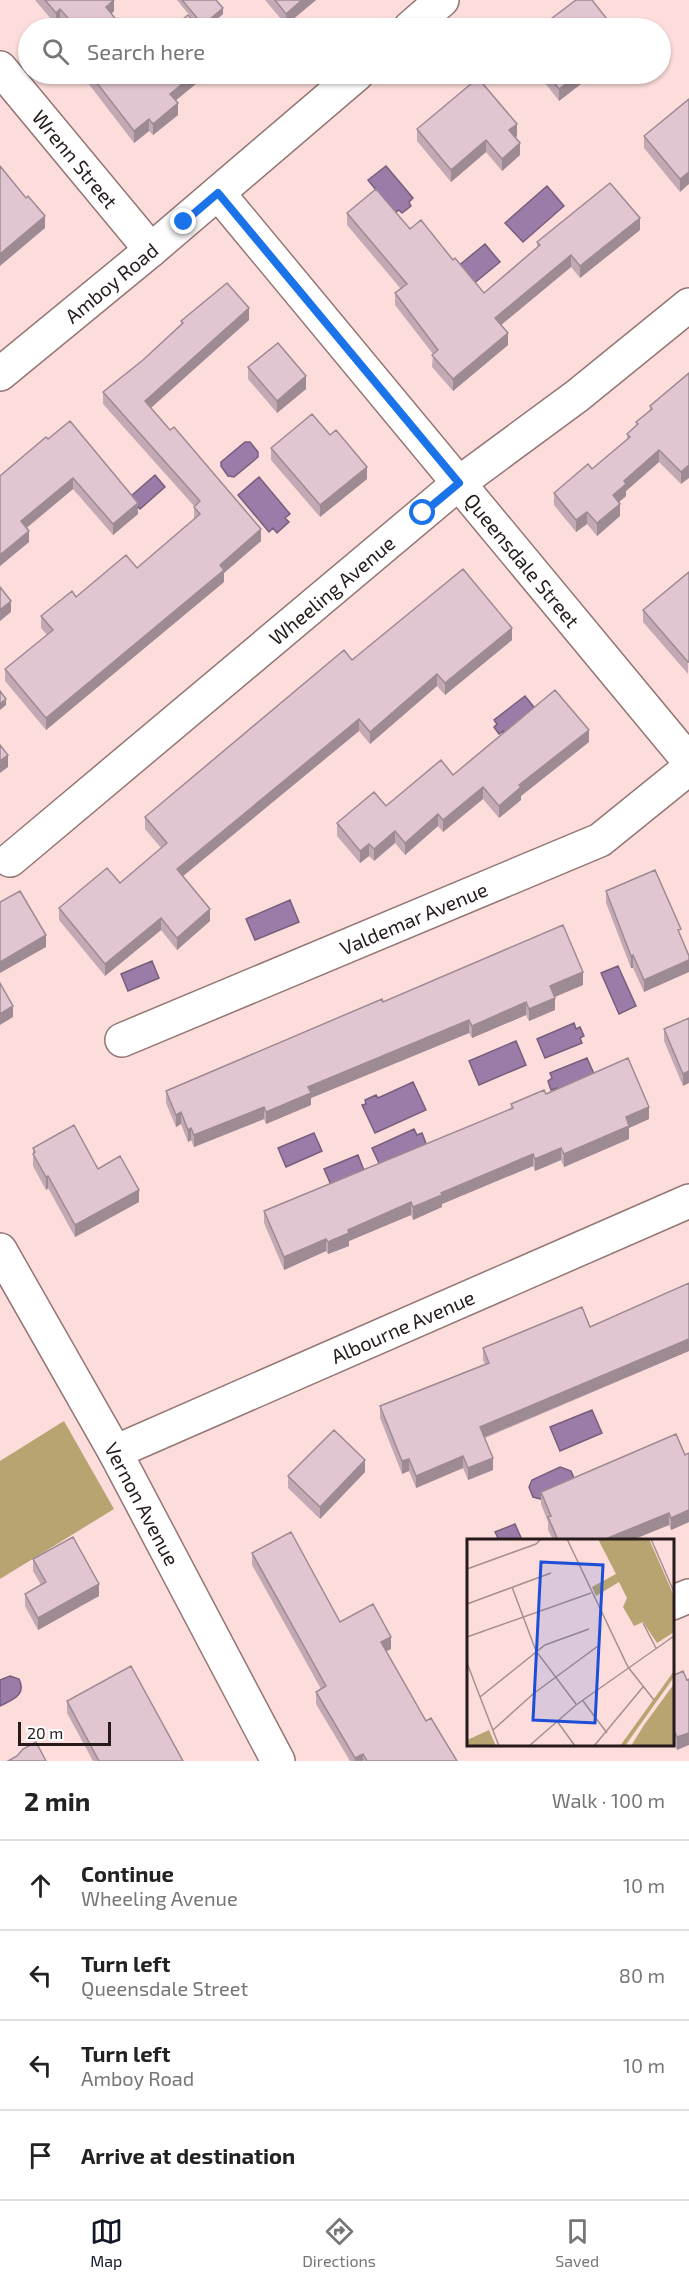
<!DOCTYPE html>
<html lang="en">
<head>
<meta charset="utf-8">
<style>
  body { margin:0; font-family:"Exo 2",sans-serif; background:#f6f6f6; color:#222 }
  .scale { position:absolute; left:18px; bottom:15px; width:93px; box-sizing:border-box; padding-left:6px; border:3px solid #261b1a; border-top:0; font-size:16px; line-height:21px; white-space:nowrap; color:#261b1a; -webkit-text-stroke:4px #fff; paint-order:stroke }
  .stop { position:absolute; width:18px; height:18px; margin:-14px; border:4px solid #1a73e8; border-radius:50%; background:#fff }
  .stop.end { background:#1a73e8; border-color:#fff; box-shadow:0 2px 6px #0008 }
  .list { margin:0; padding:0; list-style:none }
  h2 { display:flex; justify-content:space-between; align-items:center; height:78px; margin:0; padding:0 24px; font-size:26px }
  h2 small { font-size:20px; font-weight:400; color:#767676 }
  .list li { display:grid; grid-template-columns:39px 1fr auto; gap:18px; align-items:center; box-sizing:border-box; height:90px; padding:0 24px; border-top:2px solid #e0e0e0 }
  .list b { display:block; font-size:22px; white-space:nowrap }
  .list p { margin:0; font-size:20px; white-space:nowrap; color:#767676 }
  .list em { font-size:20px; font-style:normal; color:#767676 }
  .icon { flex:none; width:33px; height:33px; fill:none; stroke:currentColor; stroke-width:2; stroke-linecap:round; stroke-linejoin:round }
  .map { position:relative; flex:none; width:689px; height:1761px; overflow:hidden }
  .search { position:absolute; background:#fff; box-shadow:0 2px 4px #0004; left:18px; right:18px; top:18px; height:66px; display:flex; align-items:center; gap:15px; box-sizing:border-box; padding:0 21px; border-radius:33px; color:#767676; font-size:22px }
  .sheet { height:438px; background:#fff }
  nav { display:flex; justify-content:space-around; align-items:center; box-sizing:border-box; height:84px; border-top:2px solid #e0e0e0; background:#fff; font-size:16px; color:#767676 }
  nav a { display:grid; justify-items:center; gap:3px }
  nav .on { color:#111827 }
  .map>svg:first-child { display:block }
  .forest { fill:#b8a470 }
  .water { fill:#9b7ba7; stroke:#785e7d; stroke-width:1.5 }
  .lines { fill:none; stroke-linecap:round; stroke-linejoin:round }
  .minor-casing { stroke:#937674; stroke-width:36 }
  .major-casing { stroke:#937674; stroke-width:36 }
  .minor { stroke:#fff; stroke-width:33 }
  .major { stroke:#fff; stroke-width:33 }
  .wall { fill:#c2a9b4 }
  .shaded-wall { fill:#9e8a92 }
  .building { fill:#e1c5d1; stroke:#9e8a92; stroke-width:1.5 }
  .route { stroke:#1a73e8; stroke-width:8 }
  .labels { text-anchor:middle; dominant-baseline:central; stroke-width:4.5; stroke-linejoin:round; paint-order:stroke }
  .street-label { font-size:20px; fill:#261b1a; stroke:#fff }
  .inset-road { fill:none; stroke:#a78f8e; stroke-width:1.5 }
  .view { fill:#1d4ed8; fill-opacity:0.15; stroke:#1d4ed8; stroke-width:3 }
  .inset-edge { fill:none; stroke:#261b1a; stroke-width:3 }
</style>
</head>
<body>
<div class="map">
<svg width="689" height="1761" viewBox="0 0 689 1761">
  <rect width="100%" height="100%" fill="#fddddb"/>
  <path class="forest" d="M 64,1421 L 114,1509 L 0,1579 L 0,1461 Z"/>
  <path class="water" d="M 386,166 L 413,198 L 409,202 L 411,206 L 402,213 L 399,210 L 395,213 L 368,180 Z
    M 547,186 L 564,206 L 523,242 L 505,223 Z
    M 485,244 L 500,262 L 472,285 L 457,267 Z
    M 245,442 L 250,442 L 258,452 L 258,457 L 234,477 L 228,476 L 221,466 L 221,462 Z
    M 155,475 L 165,487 L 140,509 L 130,497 Z
    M 259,477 L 290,514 L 285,518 L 289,522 L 277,533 L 273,528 L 269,532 L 238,495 Z
    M 525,696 L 537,711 L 506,736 L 503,731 L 499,734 L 494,727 L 497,724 L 494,720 Z
    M 290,900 L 299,922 L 255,940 L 246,919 Z
    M 152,961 L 159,978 L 128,991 L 121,974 Z
    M 618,966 L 636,1006 L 619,1014 L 601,973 Z
    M 574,1023 L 576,1029 L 580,1027 L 584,1036 L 580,1038 L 582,1043 L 545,1058 L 537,1039 Z
    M 516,1041 L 526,1065 L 479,1085 L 469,1061 Z
    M 587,1058 L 595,1076 L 558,1092 L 557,1088 L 551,1090 L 548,1081 L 552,1078 L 550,1073 Z
    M 413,1082 L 426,1110 L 375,1133 L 362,1105 L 366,1104 L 365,1100 L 376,1095 L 378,1098 Z
    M 414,1129 L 417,1135 L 422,1133 L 427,1146 L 383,1172 L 372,1148 Z
    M 314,1133 L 322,1151 L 286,1167 L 278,1148 Z
    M 358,1155 L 365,1173 L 332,1187 L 324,1169 Z
    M 592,1410 L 602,1433 L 560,1451 L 550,1427 Z
    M 560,1467 L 571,1471 L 574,1478 L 544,1500 L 533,1497 L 529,1487 L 532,1480 Z
    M 515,1524 L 522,1540 L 499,1540 L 495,1532 Z
    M 10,1676 L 19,1679 C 27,1695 12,1700 0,1706 L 0,1680 Z"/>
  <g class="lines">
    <g class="minor-casing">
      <g id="minor">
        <path id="s1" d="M 0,68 L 151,250"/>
        <path id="s2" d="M 218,193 L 689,761"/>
        <path id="s3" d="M 10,860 L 459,483 L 577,396 L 689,305"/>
        <path id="s4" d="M 122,1040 L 600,840 L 689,768"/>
        <path id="s5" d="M 0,1250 L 115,1452 L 278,1761"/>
        <path id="s6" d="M 115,1452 L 689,1201"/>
        <path d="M 672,1603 L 689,1596"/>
      </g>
    </g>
    <g class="major-casing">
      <g id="major">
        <path d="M 410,28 L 442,0"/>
        <path id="s7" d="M 0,374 L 151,250 L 357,74"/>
      </g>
    </g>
    <use href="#minor" class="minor"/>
    <use href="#major" class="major"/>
  </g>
  <path class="wall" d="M 35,0 L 114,0 L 114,11 L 111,14 L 123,28 L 67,28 L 60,20 L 56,25 Z
    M 177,0 L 216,0 L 223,14 L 206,28 L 200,28 Z
    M 265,0 L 316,0 L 286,25 Z
    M 88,74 L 208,74 L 175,101 L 178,115 L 153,135 L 149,131 L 134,143 L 88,83 Z
    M 538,74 L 586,74 L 586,80 L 559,101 Z
    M 689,99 L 680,192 L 644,148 L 644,136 Z
    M 417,129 L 517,136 L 515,138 L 520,155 L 502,171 L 486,152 L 451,182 L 417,141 Z
    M 347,213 L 410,229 L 453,260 L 484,293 L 537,248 L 537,242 L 640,230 L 580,278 L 571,267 L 501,325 L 508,345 L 453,391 L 432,367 L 433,354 L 395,305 L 395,293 L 401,289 L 347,225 Z
    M 249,320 L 151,408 L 261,541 L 224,573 L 224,582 L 46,730 L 5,681 L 5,669 L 47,635 L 41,628 L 41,616 L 76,597 L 137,568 L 194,519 L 194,506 L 103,404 L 103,392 L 143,360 L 181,324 L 181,321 Z
    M 248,367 L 306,389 L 277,413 L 248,379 Z
    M 689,373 L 681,484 L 659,462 L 626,491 L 626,496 L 619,502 L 620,516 L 597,536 L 587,524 L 576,532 L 554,505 L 554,493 L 592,469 L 627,439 L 627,434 L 636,426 L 636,422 L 650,410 L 650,406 Z
    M 46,437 L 138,514 L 113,535 L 73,489 L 27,528 L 29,542 L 0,566 Z
    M 271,448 L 367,479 L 320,517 L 271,460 Z
    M 689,572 L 688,674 L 643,622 L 643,610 Z
    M 512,640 L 445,695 L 437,686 L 370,744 L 359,731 L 183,876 L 210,921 L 177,950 L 161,930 L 105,976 L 59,920 L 59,908 L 120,883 L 161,848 L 145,829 L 145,817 L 352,660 Z
    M 589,742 L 521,796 L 521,800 L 499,818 L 483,799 L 443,832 L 438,826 L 405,855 L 395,843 L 374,861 L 369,856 L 360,863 L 337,836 L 337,823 L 386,806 L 453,775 Z
    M 606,891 L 681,937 L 644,992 L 633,968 L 631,968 L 606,903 Z
    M 583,985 L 554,997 L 555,1010 L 529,1021 L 526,1015 L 472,1038 L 469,1033 L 311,1098 L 311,1105 L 266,1124 L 264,1119 L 194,1147 L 191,1140 L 188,1142 L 181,1124 L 176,1127 L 166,1103 L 166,1091 L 383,1002 Z
    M 689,1018 L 683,1086 L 664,1041 L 664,1029 Z
    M 546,1094 L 649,1119 L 629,1128 L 629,1139 L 564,1167 L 561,1160 L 535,1171 L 533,1166 L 442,1204 L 442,1207 L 413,1220 L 411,1215 L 349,1241 L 349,1246 L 328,1254 L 326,1251 L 284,1270 L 264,1223 L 264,1211 L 511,1109 L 511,1104 Z
    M 33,1148 L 98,1169 L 139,1202 L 75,1237 L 48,1188 L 46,1190 L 33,1166 Z
    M 689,1283 L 689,1351 L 485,1438 L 493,1470 L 468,1480 L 463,1468 L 416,1488 L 409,1471 L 402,1474 L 380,1418 L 380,1406 L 485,1364 L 483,1360 L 483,1348 L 590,1327 Z
    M 689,1453 L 689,1522 L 671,1530 L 669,1525 L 632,1540 L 553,1540 L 548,1530 L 548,1522 L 541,1504 L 541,1492 Z
    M 365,1472 L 320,1519 L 288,1488 L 288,1476 Z
    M 252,1553 L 340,1622 L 391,1649 L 386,1651 L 426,1721 L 457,1761 L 350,1761 L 316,1704 L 316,1692 L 321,1689 L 252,1565 Z
    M 33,1559 L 99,1596 L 38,1630 L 25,1606 L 25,1594 L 41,1585 L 33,1571 Z
    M 672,1676 L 687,1680 L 677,1750 L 672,1738 Z
    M 67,1701 L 183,1761 L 93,1761 L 67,1713 Z"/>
  <path class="shaded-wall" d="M 114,0 L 114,11 L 106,19 L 106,7 Z
    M 302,0 L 316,0 L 286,25 L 286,14 Z
    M 223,8 L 223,14 L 206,28 L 203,28 L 203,25 Z
    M 60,9 L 60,20 L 56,25 L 56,13 Z
    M 194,74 L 208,74 L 170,105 L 170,94 Z
    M 579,74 L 586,74 L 586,80 L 559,101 L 559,89 Z
    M 178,103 L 178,115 L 153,135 L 153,124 Z
    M 149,119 L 149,131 L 134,143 L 134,131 Z
    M 517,124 L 517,136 L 509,143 L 509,130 Z
    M 486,140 L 486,152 L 451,182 L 451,170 Z
    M 520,143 L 520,155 L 502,171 L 502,159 Z
    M 689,172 L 689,184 L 680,192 L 680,179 Z
    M 45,216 L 45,228 L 0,266 L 0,254 Z
    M 640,218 L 640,230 L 580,278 L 580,266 Z
    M 571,255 L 571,267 L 495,330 L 495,318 Z
    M 249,308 L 249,320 L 145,413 L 145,401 Z
    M 508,333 L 508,345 L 453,391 L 453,379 Z
    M 306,376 L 306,389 L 277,413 L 277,401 Z
    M 659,450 L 659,462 L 626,491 L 626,496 L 613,507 L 613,495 L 624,481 Z
    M 689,465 L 689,478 L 681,484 L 681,472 Z
    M 367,467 L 367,479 L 320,517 L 320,505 Z
    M 73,478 L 73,489 L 21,532 L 21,521 Z
    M 138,503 L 138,514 L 113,535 L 113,524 Z
    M 620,504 L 620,516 L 597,536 L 597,523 Z
    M 587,512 L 587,524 L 576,532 L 576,520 Z
    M 261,529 L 261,541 L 224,573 L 224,582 L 46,730 L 46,718 Z
    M 29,531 L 29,542 L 0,566 L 0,555 Z
    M 11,601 L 11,612 L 0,621 L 0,610 Z
    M 512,628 L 512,640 L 445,695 L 445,683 Z
    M 437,674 L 437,686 L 370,744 L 370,732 Z
    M 6,699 L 6,705 L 0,710 L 0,704 Z
    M 359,719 L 359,731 L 177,881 L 177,869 Z
    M 589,730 L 589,742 L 521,796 L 521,800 L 499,818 L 499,806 L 519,785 Z
    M 8,755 L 8,767 L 0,773 L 0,761 Z
    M 483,787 L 483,799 L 443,832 L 443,820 Z
    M 438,814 L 438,826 L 405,855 L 405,843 Z
    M 395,831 L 395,843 L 374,861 L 374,849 Z
    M 369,844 L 369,856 L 360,863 L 360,851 Z
    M 210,909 L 210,921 L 177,950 L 177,938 Z
    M 161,918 L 161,930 L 105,976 L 105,964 Z
    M 46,935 L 46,947 L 0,973 L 0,962 Z
    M 633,955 L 633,968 L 631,968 L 631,956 Z
    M 689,960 L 689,972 L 644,992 L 644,980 Z
    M 583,972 L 583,985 L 550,999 L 550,986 Z
    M 555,998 L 555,1010 L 529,1021 L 529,1009 Z
    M 526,1002 L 526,1015 L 472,1038 L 472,1026 Z
    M 13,1006 L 13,1017 L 0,1025 L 0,1014 Z
    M 469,1020 L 469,1033 L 311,1098 L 311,1105 L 266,1124 L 266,1112 L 308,1087 Z
    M 689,1071 L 689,1083 L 683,1086 L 683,1074 Z
    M 264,1107 L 264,1119 L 194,1147 L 194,1135 Z
    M 649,1107 L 649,1119 L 629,1128 L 629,1139 L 564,1167 L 564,1154 L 626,1117 Z
    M 181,1112 L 181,1124 L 176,1127 L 176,1115 Z
    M 191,1128 L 191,1140 L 188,1142 L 188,1130 Z
    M 561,1148 L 561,1160 L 535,1171 L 535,1159 Z
    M 533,1154 L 533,1166 L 442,1204 L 442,1207 L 413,1220 L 413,1207 L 441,1193 Z
    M 48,1176 L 48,1188 L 46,1190 L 46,1177 Z
    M 139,1190 L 139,1202 L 75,1237 L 75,1225 Z
    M 411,1202 L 411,1215 L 349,1241 L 349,1246 L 328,1254 L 328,1242 L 348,1230 Z
    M 326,1239 L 326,1251 L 284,1270 L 284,1257 Z
    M 689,1339 L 689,1351 L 480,1439 L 480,1427 Z
    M 463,1456 L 463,1468 L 416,1488 L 416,1476 Z
    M 493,1458 L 493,1470 L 468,1480 L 468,1468 Z
    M 409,1459 L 409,1471 L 402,1474 L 402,1461 Z
    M 365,1460 L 365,1472 L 320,1519 L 320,1507 Z
    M 689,1510 L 689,1522 L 671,1530 L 671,1518 Z
    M 669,1513 L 669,1525 L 632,1540 L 603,1540 Z
    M 99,1584 L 99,1596 L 38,1630 L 38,1618 Z
    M 391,1637 L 391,1649 L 381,1654 L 381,1642 Z
    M 689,1733 L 689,1745 L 677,1750 L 677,1737 Z
    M 363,1754 L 363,1761 L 355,1761 L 355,1758 Z"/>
  <path class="building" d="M 45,0 L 114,0 L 106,7 L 123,28 L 77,28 L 60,9 L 56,13 Z
    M 182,0 L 216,0 L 223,8 L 203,25 Z
    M 275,0 L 302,0 L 286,14 Z
    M 576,0 L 592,0 L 614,28 L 539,28 Z
    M 188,15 L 200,28 L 172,28 Z
    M 90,74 L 194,74 L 170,94 L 178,103 L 153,124 L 149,119 L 134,131 Z
    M 547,74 L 579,74 L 559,89 Z
    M 478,78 L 517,124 L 509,130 L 520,143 L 502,159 L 486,140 L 451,170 L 417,129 Z
    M 689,99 L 689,172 L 680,179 L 644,136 Z
    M 0,166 L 26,198 L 28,196 L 45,216 L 0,254 Z
    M 610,183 L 640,218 L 580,266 L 571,255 L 495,318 L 508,333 L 453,379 L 432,355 L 438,350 L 395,293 L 407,284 L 347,213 L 376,189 L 410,229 L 421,220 L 453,260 L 455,258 L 484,293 L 540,245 L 537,242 Z
    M 227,283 L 249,308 L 145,401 L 170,430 L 174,427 L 261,529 L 220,565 L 224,570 L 46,718 L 5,669 L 53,630 L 41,616 L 72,591 L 76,597 L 126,555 L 137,568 L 200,514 L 194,507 L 200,501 L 103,392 L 143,360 L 183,323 L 181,321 Z
    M 278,343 L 306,376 L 277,401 L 248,367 Z
    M 689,373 L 689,465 L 681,472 L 659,450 L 624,481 L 626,484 L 613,495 L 620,504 L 597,523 L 587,512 L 576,520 L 554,493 L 588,464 L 592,469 L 630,437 L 627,434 L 638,424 L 636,422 L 652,409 L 650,406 Z
    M 312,414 L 330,435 L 336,430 L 367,467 L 320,505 L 271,448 Z
    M 70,421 L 138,503 L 113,524 L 73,478 L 21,521 L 29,531 L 0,555 L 0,476 L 46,437 L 48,439 Z
    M 463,569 L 512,628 L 445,683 L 437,674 L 370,732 L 359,719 L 177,869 L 210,909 L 177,938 L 161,918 L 105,964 L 59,908 L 107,868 L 120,883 L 167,843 L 145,817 L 344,650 L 352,660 Z
    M 689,572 L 689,662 L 688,662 L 643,610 Z
    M 0,587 L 11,601 L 0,610 Z
    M 555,690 L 589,730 L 519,785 L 521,787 L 499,806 L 483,787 L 443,820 L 438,814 L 405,843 L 395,831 L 374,849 L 369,844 L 360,851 L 337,823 L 374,792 L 386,806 L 441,760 L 453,775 Z
    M 0,691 L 6,699 L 0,704 Z
    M 0,745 L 8,755 L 0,761 Z
    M 655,870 L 681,929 L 678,930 L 689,956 L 689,960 L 644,980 L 633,955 L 631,956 L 606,891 Z
    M 20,891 L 46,935 L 0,962 L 0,902 Z
    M 563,925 L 583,972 L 550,986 L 555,998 L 529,1009 L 526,1002 L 472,1026 L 469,1020 L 308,1087 L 311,1093 L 266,1112 L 264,1107 L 194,1135 L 191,1128 L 188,1130 L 181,1112 L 176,1115 L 166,1091 L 382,999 L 383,1002 Z
    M 0,983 L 13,1006 L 0,1014 Z
    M 689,1018 L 689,1071 L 683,1074 L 664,1029 Z
    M 628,1058 L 649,1107 L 626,1117 L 629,1126 L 564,1154 L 561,1148 L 535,1159 L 533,1154 L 441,1193 L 442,1195 L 413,1207 L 411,1202 L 348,1230 L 349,1233 L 328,1242 L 326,1239 L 284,1257 L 264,1211 L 513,1108 L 511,1104 L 544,1090 L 546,1094 Z
    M 74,1125 L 98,1169 L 120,1156 L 139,1190 L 75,1225 L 48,1176 L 46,1177 L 33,1154 L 35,1152 L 33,1148 Z
    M 689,1283 L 689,1339 L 480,1427 L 493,1458 L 468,1468 L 463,1456 L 416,1476 L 409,1459 L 402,1461 L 380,1406 L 489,1363 L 483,1348 L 582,1307 L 590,1327 Z
    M 334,1430 L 365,1460 L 320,1507 L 288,1476 Z
    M 676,1434 L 685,1455 L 689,1453 L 689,1510 L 671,1518 L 669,1513 L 603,1540 L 558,1540 L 548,1517 L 551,1516 L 541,1492 Z
    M 291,1532 L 340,1622 L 373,1604 L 391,1637 L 381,1642 L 426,1721 L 431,1718 L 457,1761 L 367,1761 L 363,1754 L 355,1758 L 316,1692 L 326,1686 L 252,1553 Z
    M 73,1537 L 99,1584 L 38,1618 L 25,1594 L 46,1582 L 33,1559 Z
    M 131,1666 L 183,1761 L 99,1761 L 67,1701 Z
    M 683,1671 L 687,1680 L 689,1679 L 689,1733 L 677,1737 L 672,1726 L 672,1676 Z
    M 36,1742 L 46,1761 L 8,1761 L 17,1756 L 23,1749 Z"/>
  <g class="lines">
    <path class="route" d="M 184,222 L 218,193 L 459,483 L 423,513"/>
  </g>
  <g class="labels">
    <g class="street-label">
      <text stroke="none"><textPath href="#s1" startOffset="118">Wrenn Street</textPath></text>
      <text stroke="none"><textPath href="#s7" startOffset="144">Amboy Road</textPath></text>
      <text stroke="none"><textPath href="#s2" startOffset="477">Queensdale Street</textPath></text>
      <text stroke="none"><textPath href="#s3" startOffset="420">Wheeling Avenue</textPath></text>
      <text stroke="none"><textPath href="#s4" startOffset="316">Valdemar Avenue</textPath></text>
      <text stroke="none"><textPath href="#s6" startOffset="314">Albourne Avenue</textPath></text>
      <text stroke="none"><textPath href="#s5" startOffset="291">Vernon Avenue</textPath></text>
    </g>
  </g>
  <g transform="translate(467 1539)">
    <rect width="207" height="207" fill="#fddddb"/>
    <path d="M 131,0 L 182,0 L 207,57 L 207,93 L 190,104 L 176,83 L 167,87 L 156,68 L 160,59 L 152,43 L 129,57 L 125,48 L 149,35 ZM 207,132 L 207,138 L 158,207 L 153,207 ZM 207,145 L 207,207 L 164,207 L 177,186 ZM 22,191 L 29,207 L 0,207 L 0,201 Z" fill="#b8a470"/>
    <path class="inset-road" d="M 100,0 L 161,128 L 187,161M 184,0 L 207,53M 0,30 L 69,5 L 74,0M 45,48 L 69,112 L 109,165M 0,65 L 84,34M 176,84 L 189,109M 0,98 L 124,54M 0,124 L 32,207M 13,158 L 78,106 L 122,90M 116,162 L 140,194M 90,182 L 108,207M 26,191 L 66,155 L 131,107M 62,207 L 109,166 L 207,97M 127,207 L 176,148"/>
    <path class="view" d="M 74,23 L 136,26 L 128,184 L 66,181 Z"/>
    <rect width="207" height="207" class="inset-edge"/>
  </g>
</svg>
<div class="scale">20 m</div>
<div class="stop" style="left:423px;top:513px"></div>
<div class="stop end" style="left:184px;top:222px"></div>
<div class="search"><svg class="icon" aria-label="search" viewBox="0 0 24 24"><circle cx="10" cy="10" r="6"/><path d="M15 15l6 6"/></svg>Search here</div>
</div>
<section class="sheet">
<h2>2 min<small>Walk · 100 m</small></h2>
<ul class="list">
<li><svg class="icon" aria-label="ahead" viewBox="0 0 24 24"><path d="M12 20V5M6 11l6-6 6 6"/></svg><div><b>Continue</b><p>Wheeling Avenue</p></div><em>10 m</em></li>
<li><svg class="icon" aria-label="left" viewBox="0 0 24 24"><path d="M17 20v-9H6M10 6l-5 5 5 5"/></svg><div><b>Turn left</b><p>Queensdale Street</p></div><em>80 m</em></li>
<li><svg class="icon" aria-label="left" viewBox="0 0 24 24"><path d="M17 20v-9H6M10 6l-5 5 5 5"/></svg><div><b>Turn left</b><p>Amboy Road</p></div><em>10 m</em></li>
<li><svg class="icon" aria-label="arrive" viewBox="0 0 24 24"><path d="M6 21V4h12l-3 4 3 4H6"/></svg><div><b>Arrive at destination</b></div></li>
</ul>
</section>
<nav>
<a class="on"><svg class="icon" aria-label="map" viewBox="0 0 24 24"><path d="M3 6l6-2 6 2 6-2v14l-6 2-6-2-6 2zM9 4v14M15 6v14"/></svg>Map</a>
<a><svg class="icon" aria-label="directions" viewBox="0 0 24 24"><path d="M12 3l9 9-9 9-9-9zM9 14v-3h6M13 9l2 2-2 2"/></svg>Directions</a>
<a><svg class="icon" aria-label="saved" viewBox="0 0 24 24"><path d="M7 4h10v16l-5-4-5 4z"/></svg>Saved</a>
</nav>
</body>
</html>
